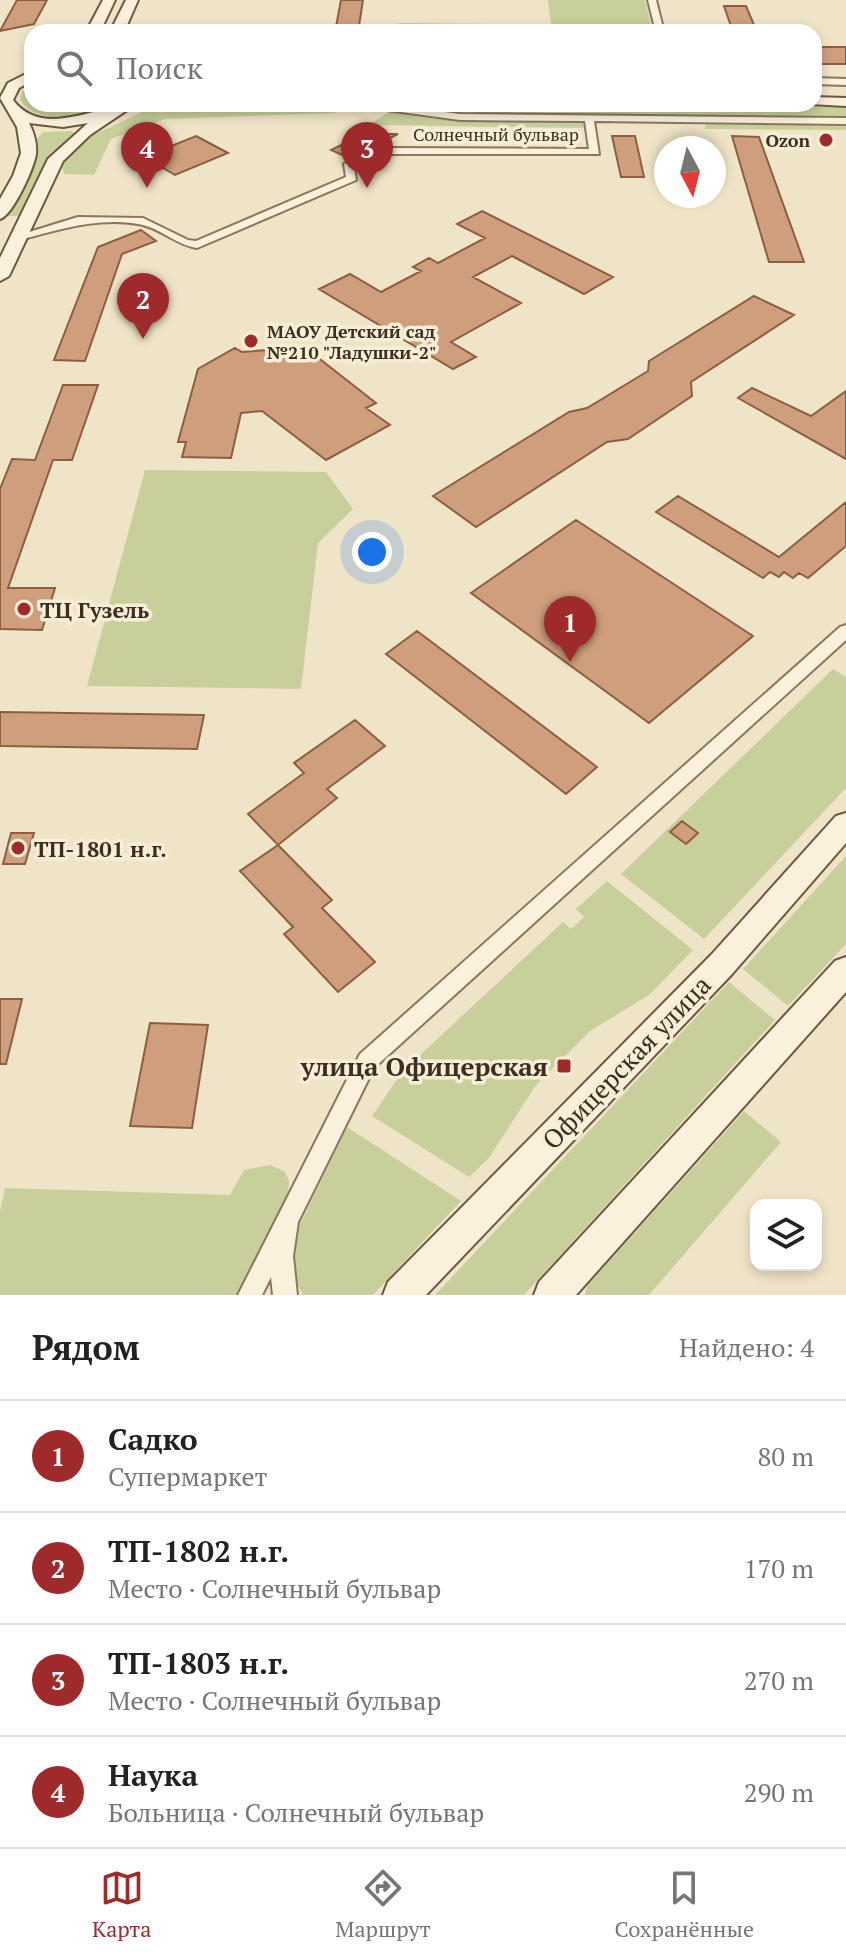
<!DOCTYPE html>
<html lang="ru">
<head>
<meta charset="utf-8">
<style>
  body { margin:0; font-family:"PT Serif",serif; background:#f2f2f2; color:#222 }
  .controls { position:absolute; right:24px; bottom:24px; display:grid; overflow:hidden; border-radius:16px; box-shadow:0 4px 12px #0003 }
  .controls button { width:72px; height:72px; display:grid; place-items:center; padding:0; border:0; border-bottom:2px solid #e0e0e0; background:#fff; color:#222; font:40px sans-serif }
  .compass { position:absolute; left:654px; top:136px; width:72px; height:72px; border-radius:50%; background:#fff; box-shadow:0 4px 12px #0003; rotate:173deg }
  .you { position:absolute; left:372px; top:552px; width:28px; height:28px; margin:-20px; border:6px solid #fff; border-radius:50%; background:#1a73e8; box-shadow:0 0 0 12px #1a73e833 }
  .badge { display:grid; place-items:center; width:52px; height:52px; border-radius:50%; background:#9e2a2b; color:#fff; font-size:26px; font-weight:700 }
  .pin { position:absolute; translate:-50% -66px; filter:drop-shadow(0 2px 4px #0008) }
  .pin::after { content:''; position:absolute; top:42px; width:28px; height:24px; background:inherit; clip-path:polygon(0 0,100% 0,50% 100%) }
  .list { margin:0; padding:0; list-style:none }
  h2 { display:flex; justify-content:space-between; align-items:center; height:104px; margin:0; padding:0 32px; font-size:34px }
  h2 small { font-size:26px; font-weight:400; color:#767676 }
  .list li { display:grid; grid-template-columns:52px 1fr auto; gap:24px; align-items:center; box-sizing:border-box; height:112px; padding:0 32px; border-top:2px solid #e0e0e0 }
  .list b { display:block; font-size:30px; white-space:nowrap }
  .list p { margin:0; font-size:26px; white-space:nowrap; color:#767676 }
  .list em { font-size:26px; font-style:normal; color:#767676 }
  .icon { flex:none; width:44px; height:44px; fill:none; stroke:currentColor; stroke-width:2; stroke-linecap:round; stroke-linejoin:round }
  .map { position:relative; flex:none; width:846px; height:1295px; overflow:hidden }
  .search { position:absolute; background:#fff; box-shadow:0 4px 12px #0003; left:24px; right:24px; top:24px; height:88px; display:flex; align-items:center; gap:20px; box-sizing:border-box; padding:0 28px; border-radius:24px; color:#767676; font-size:30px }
  .sheet { height:552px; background:#fff }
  nav { display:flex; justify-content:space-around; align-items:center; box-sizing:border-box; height:112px; border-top:2px solid #e0e0e0; background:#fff; font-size:22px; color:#767676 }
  nav a { display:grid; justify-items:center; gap:4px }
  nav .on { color:#9e2a2b }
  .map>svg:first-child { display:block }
  .green { fill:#c9cf9b }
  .building { fill:#cf9f7d; stroke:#8d5f41; stroke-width:2 }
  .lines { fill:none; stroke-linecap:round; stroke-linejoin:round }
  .street-casing { stroke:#8d765c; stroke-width:4 }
  .secondary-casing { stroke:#6f573f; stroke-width:4 }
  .street { fill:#faf1dc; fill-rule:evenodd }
  .secondary { fill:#faf1dc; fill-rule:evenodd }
  .poi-dot { fill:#9e2a2b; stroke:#f7eed8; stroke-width:3 }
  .labels { text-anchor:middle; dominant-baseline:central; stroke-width:7; stroke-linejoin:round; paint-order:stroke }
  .far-street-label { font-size:18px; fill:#3d2e20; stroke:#f7eed8 }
  .far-poi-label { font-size:18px; font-weight:bold; fill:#3d2e20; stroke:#f7eed8; text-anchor:end }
  .poi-label { font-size:22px; font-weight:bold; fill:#3d2e20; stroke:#f7eed8; text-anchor:start }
  .near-street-label { font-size:26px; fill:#3d2e20; stroke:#f7eed8 }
  .near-poi-label { font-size:26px; font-weight:bold; fill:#3d2e20; stroke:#f7eed8; text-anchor:end }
</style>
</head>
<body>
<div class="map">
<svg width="846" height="1295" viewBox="0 0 846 1295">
  <rect width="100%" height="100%" fill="#f0e4c8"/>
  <path class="green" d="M 548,0 L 645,0 L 653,32 L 552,32 Z
    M 399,23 L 495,24 L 495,32 L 398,32 Z
    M 32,84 L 32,104 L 114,104 C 91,117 36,128 20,99 L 22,92 Z
    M 159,104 L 342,104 L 347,108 L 334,113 L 165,119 L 111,139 L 94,175 L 64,174 L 61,163 L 85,139 Z
    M 473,104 L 846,107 L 846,118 L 473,114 L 473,110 L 464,109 Z
    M 389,112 L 433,119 L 575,121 L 584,123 L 588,128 L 368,125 Z
    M 713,122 L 846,124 L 846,130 L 705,129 L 706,124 Z
    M 43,132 L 72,131 L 74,133 L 52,157 L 23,216 L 7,216 L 37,157 L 37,139 Z
    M 145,470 L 326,472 L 353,509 L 318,543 L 301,689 L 87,686 Z
    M 833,669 L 846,677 L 846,788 L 704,939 L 621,874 Z
    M 846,856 L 846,944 L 788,1006 L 743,969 Z
    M 607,881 L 693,950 L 649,995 L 590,1031 L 536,1085 L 489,1158 L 469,1177 L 372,1116 L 400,1075 L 419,1056 L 563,922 L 571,929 L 584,917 L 576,909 Z
    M 729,982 L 775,1020 L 524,1295 L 435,1295 Z
    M 744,1111 L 781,1142 L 649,1295 L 585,1295 L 587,1286 Z
    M 347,1127 L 461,1201 L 373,1295 L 303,1295 L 292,1274 L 292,1241 Z
    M 270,1165 L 284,1171 L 289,1180 L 288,1199 L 240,1295 L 0,1295 L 0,1211 L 5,1188 L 230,1195 L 244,1170 Z"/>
  <path class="building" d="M 17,0 L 47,0 L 34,24 L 0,31 Z
    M 341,0 L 363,0 L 358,32 L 335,32 Z
    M 724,6 L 746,6 L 757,32 L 733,32 Z
    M 814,47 L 846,47 L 846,64 L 814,64 Z
    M 364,134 L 398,134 L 349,158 L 331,150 Z
    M 196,136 L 228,153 L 175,175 L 144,157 Z
    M 612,136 L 635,136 L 644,177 L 621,177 Z
    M 732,136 L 759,137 L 804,262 L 769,262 Z
    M 482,211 L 613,277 L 584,294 L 512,256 L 473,277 L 521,303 L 451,342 L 476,357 L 453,369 L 319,289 L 350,274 L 381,292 L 421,271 L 413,267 L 429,258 L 438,263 L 485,238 L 457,224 Z
    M 141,230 L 156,241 L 122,254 L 85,361 L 54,360 L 98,247 Z
    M 754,296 L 794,315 L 691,382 L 692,396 L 628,439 L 607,442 L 476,527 L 433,496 L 569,412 L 587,408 L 648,371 L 649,361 Z
    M 235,348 L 242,352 L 268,350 L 290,352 L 305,357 L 312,353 L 376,403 L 366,408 L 390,425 L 326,460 L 262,411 L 241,413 L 231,458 L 182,457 L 186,442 L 178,442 L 198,369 Z
    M 63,385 L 98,385 L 72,460 L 53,460 L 8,588 L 55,588 L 42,630 L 0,629 L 0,489 L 12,459 L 35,460 Z
    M 752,388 L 811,416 L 846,391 L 846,459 L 738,398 Z
    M 678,496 L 779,557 L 846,502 L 846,546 L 808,578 L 799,573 L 793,578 L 784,572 L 779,577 L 770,572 L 763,578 L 656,512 Z
    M 576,520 L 753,636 L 649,723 L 471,593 Z
    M 417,631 L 597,767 L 566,794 L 386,654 Z
    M 0,712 L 204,715 L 197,749 L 0,746 Z
    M 355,720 L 385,746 L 327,789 L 337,798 L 278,845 L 248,814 L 304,773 L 294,763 Z
    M 682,821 L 698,833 L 686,844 L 670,832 Z
    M 11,833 L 34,833 L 25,864 L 3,864 Z
    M 278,845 L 332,900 L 322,908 L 375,962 L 338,992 L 284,934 L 293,927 L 240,871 Z
    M 0,999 L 22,999 L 6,1064 L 0,1064 Z
    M 150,1023 L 208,1025 L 192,1128 L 130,1126 Z"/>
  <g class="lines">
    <g class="street-casing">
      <path id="street" d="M 648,0 L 656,0 L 664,32 L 656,32 Z
        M 814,78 L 846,79 L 846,85 L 814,84 Z
        M 359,104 L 385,104 L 460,114 L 846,118 L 846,124 L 594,121 L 599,154 L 386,154 L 354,167 L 356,180 L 197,248 C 176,245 159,227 138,224 C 96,217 59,230 19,240 L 13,237 L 78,217 L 143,218 L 188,240 L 196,241 L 346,177 L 344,164 L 385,148 L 589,149 L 585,121 L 460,120 L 364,107 Z
        M 846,625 L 846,640 L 374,1068 L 298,1222 L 293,1256 L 297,1295 L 273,1295 L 271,1277 L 262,1295 L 238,1295 L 360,1054 L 840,627 Z"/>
    </g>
    <g class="secondary-casing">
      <path id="secondary" d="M 103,0 L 115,0 L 100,32 L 86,32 Z
        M 126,0 L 138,0 L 124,32 L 110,32 Z
        M 32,71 L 32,81 L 19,88 L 13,100 C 43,140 98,104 136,104 L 90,135 L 63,161 L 9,276 L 0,281 L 0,258 L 48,159 L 88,123 L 63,127 L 29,123 C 34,133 37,143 36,154 C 34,168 13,215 0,219 L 0,199 L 13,176 L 21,153 L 17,127 L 0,98 L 8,83 Z
        M 814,97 L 846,98 L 846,106 L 809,104 L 814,104 Z
        M 846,813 L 846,843 L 732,974 L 426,1295 L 383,1295 L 388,1282 L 712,954 L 836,816 Z
        M 846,957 L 846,992 L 576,1295 L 534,1295 L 539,1282 L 835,961 Z"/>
    </g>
    <use href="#street" class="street"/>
    <use href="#secondary" class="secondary"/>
  </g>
  <g class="poi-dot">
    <circle cx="826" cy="140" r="8"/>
    <circle cx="251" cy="341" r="8"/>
    <circle cx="24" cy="609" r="8"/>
    <circle cx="18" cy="848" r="8"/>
    <rect x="556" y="1058" width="16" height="16" rx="4"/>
  </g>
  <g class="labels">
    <g class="far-street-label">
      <text x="496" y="134">Солнечный бульвар</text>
    </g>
    <g class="far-poi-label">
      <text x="810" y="140">Ozon</text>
      <text x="267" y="331" text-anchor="start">МАОУ Детский сад<tspan x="267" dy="21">№210 "Ладушки-2"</tspan></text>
    </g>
    <g class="poi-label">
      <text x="40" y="609">ТЦ Гузель</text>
      <text x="34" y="848">ТП-1801 н.г.</text>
    </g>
    <g class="near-street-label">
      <text transform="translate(626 1062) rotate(-46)">Офицерская улица</text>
    </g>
    <g class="near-poi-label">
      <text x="548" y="1066">улица Офицерская</text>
    </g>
  </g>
</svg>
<div class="controls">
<button><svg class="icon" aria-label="layers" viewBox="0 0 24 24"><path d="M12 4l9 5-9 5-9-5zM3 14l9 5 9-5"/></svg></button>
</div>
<svg class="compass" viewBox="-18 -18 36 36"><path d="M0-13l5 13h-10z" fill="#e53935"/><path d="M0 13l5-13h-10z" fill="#767676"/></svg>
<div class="you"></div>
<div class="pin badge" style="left:570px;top:662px">1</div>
<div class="pin badge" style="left:143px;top:339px">2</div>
<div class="pin badge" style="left:367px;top:188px">3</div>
<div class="pin badge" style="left:147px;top:188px">4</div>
<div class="search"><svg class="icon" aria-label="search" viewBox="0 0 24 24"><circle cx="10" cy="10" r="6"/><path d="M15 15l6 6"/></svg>Поиск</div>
</div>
<section class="sheet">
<h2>Рядом<small>Найдено: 4</small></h2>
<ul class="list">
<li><span class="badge">1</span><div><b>Садко</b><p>Супермаркет</p></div><em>80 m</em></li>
<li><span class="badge">2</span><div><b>ТП-1802 н.г.</b><p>Место · Солнечный бульвар</p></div><em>170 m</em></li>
<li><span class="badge">3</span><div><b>ТП-1803 н.г.</b><p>Место · Солнечный бульвар</p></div><em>270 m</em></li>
<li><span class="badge">4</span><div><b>Наука</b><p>Больница · Солнечный бульвар</p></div><em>290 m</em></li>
</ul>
</section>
<nav>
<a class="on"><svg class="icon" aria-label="map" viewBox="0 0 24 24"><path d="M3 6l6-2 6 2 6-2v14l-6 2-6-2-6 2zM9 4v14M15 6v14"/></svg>Карта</a>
<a><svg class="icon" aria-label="directions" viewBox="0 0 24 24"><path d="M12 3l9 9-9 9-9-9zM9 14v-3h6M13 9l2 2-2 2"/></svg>Маршрут</a>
<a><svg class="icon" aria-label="saved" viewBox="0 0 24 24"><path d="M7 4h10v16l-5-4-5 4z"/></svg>Сохранённые</a>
</nav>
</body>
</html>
